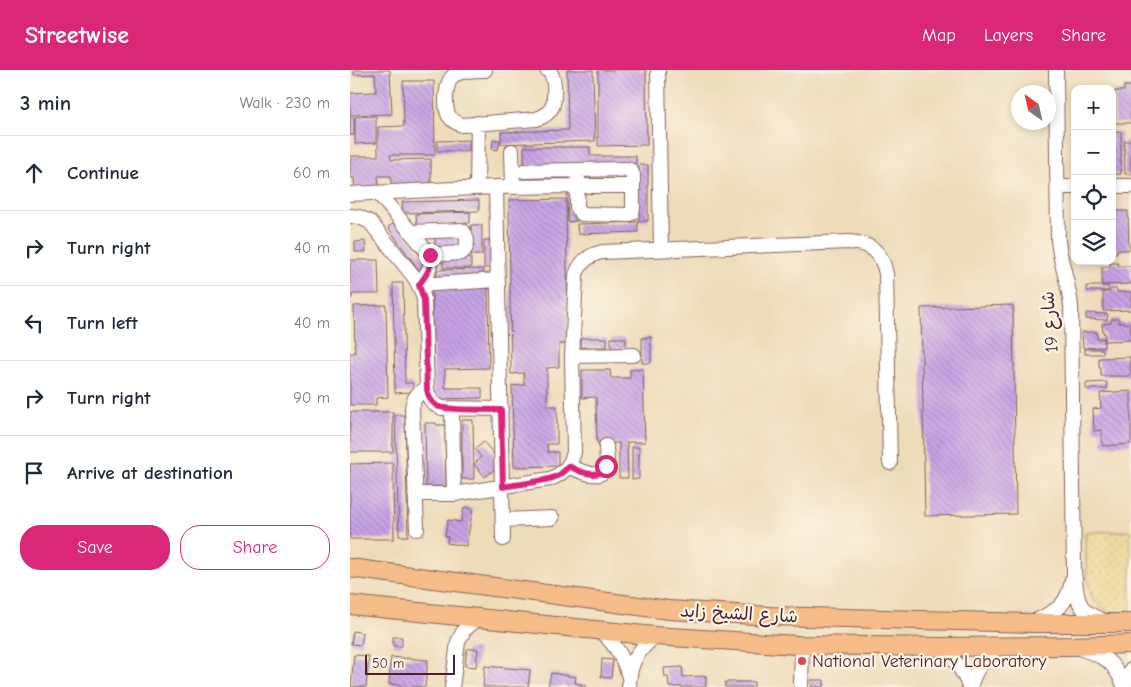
<!DOCTYPE html>
<html lang="en">
<head>
<meta charset="utf-8">
<style>
  body { margin:0; font-family:"Comic Neue","Playpen Sans Arabic",sans-serif; background:#f2f2f3; color:#1f2937 }
  .controls { position:absolute; right:15px; top:15px; display:grid; overflow:hidden; border-radius:10px; box-shadow:0 2px 8px #0003 }
  .controls button { width:45px; height:45px; display:grid; place-items:center; padding:0; border:0; border-bottom:1px solid #e0e1e3; background:#fff; color:#1f2937; font:25px sans-serif }
  .compass { position:absolute; left:661px; top:15px; width:45px; height:45px; border-radius:50%; background:#fff; box-shadow:0 2px 8px #0003; rotate:326deg }
  .scale { position:absolute; left:15px; bottom:12px; width:90px; box-sizing:border-box; padding-left:5px; border:2px solid #4a1f2b; border-top:0; font-size:14px; line-height:18px; white-space:nowrap; color:#4a1f2b; -webkit-text-stroke:4px #fcf5e5; paint-order:stroke }
  .stop { position:absolute; width:15px; height:15px; margin:-11px; border:4px solid #db2777; border-radius:50%; background:#fff }
  .stop.end { background:#db2777; border-color:#fff; box-shadow:0 1px 5px #0008 }
  .list { margin:0; padding:0; list-style:none }
  h2 { display:flex; justify-content:space-between; align-items:center; height:65px; margin:0; padding:0 20px; font-size:21px }
  h2 small { font-size:16px; font-weight:400; color:#747a83 }
  .list li { display:grid; grid-template-columns:32px 1fr auto; gap:15px; align-items:center; box-sizing:border-box; height:75px; padding:0 20px; border-top:1px solid #e0e1e3 }
  .list b { display:block; font-size:19px; white-space:nowrap }
  .list em { font-size:16px; font-style:normal; color:#747a83 }
  .actions { display:flex; gap:10px; padding:15px 20px }
  .actions a { flex:1; padding:11px 0; border:1px solid #db2777; border-radius:20px; text-align:center; font-size:18px; color:#db2777 }
  .actions .main { background:#db2777; color:#fff }
  .icon { flex:none; width:28px; height:28px; fill:none; stroke:currentColor; stroke-width:2; stroke-linecap:round; stroke-linejoin:round }
  .map { position:relative; flex:none; width:781px; height:617px; overflow:hidden }
  header { display:flex; align-items:center; gap:30px; box-sizing:border-box; height:70px; padding:0 25px; background:#db2777; color:#fff }
  header strong { font-size:24px }
  nav { display:flex; gap:28px; margin-inline-start:auto; font-size:18px }
  main { display:flex }
  aside { flex:1; background:#fff }
  .map>svg:first-child { display:block }
  .sand { fill:url(#sand-dots); stroke:#9c7c64 }
  .building { fill:url(#building-back-hatch) }
  .lines { fill:none; stroke-linecap:round; stroke-linejoin:round }
  .minor-casing { stroke:#83615d; stroke-width:16 }
  .major-casing { stroke:#83615d; stroke-width:20 }
  .minor { stroke:#fff; stroke-width:14 }
  .major { stroke:#f7bd88; stroke-width:18 }
  .route { stroke:#db2777; stroke-width:6 }
  .poi-dot { fill:#d1495b; stroke:#fcf5e5; stroke-width:2 }
  .labels { text-anchor:middle; dominant-baseline:central; stroke-width:4.5; stroke-linejoin:round; paint-order:stroke }
  .street-label { font-size:18px; fill:#4a1f2b; stroke:#fcf5e5 }
  .poi-label { font-size:18px; fill:#4a1f2b; stroke:#fcf5e5; text-anchor:start }
</style>
</head>
<body>
<header>
<strong>Streetwise</strong>
<nav><a>Map</a><a>Layers</a><a>Share</a></nav>
</header>
<main>
<aside>
<h2>3 min<small>Walk · 230 m</small></h2>
<ul class="list">
<li><svg class="icon" aria-label="ahead" viewBox="0 0 24 24"><path d="M12 20V5M6 11l6-6 6 6"/></svg><div><b>Continue</b></div><em>60 m</em></li>
<li><svg class="icon" aria-label="right" viewBox="0 0 24 24"><path d="M7 20v-9h11M14 6l5 5-5 5"/></svg><div><b>Turn right</b></div><em>40 m</em></li>
<li><svg class="icon" aria-label="left" viewBox="0 0 24 24"><path d="M17 20v-9H6M10 6l-5 5 5 5"/></svg><div><b>Turn left</b></div><em>40 m</em></li>
<li><svg class="icon" aria-label="right" viewBox="0 0 24 24"><path d="M7 20v-9h11M14 6l5 5-5 5"/></svg><div><b>Turn right</b></div><em>90 m</em></li>
<li><svg class="icon" aria-label="arrive" viewBox="0 0 24 24"><path d="M6 21V4h12l-3 4 3 4H6"/></svg><div><b>Arrive at destination</b></div></li>
</ul>
<div class="actions"><a class="main">Save</a><a>Share</a></div>
</aside>
<div class="map">
<svg width="781" height="617" viewBox="0 0 781 617">
  <defs>
    <pattern id="sand-dots" width="8" height="8" patternUnits="userSpaceOnUse" patternTransform="scale(1.25)"><rect width="8" height="8" fill="#eeda9e"/><path d="M2 2h.1M6 6h.1" fill="none" stroke="#cebb88" stroke-width="1.8" stroke-linecap="round"/></pattern>
    <pattern id="building-back-hatch" width="6" height="6" patternUnits="userSpaceOnUse" patternTransform="scale(1.25)"><rect width="6" height="6" fill="#c7a3e7"/><path d="M-1 5l2 2M0 0l6 6M5-1l2 2" fill="none" stroke="#a484bb"/></pattern>
  </defs>
  <rect width="100%" height="100%" fill="#fcf5e5"/>
  <filter id="ink" filterUnits="userSpaceOnUse"><feTurbulence type="fractalNoise" baseFrequency=".02" numOctaves="2"/><feDisplacementMap in="SourceGraphic" scale="10" xChannelSelector="R" yChannelSelector="G"/><feConvolveMatrix kernelMatrix="1 2 1 2 8 2 1 2 1" color-interpolation-filters="sRGB"/></filter>
  <filter id="wash" filterUnits="userSpaceOnUse"><feTurbulence type="fractalNoise" baseFrequency=".0096" numOctaves="4" result="noise"/><feDisplacementMap in="SourceGraphic" scale="20" xChannelSelector="R" yChannelSelector="G"/><feGaussianBlur stdDeviation="1.12" result="paint"/><feColorMatrix in="noise" values="0 0 0 0 0 0 0 0 0 0 0 0 0 0 0 0 0 1.4 0 .05"/><feComposite in="paint" operator="in"/></filter>
  <g filter="url(#wash)">
    <rect width="100%" height="100%" fill="#eedcb9"/>
    <path class="sand" d="M 781,461 L 781,542 L 759,543 L 743,530 L 737,508 L 735,462 Z"/>
    <g id="blocks">
      <path class="building" d="M 4,0 L 40,0 L 42,44 L 0,45 L 0,23 L 26,22 L 25,4 L 4,5 Z
        M 217,0 L 243,0 L 245,71 L 151,74 L 151,62 L 218,60 Z
        M 248,0 L 296,0 L 297,75 L 248,76 Z
        M 53,11 L 84,11 L 85,85 L 40,85 L 41,90 L 81,89 L 81,115 L 41,116 L 41,106 L 28,106 L 29,117 L 5,117 L 4,108 L 0,108 L 0,86 L 28,86 L 28,57 L 54,56 Z
        M 774,16 L 781,16 L 781,53 L 765,53 L 765,21 L 774,21 Z
        M 26,46 L 26,73 L 5,74 L 5,47 Z
        M 0,47 L 4,47 L 4,65 L 0,65 Z
        M 762,62 L 771,62 L 771,104 L 762,104 Z
        M 143,69 L 150,70 L 148,80 L 142,79 Z
        M 119,70 L 119,81 L 87,81 L 87,71 Z
        M 774,71 L 781,71 L 781,104 L 775,104 Z
        M 174,77 L 240,77 L 240,86 L 286,86 L 286,95 L 174,95 Z
        M 289,95 L 298,95 L 298,151 L 289,151 Z
        M 226,124 L 226,151 L 218,152 L 217,125 Z
        M 216,129 L 218,274 L 209,274 L 209,297 L 197,298 L 197,336 L 207,336 L 207,374 L 197,374 L 198,382 L 208,382 L 208,396 L 164,397 L 162,316 L 174,315 L 174,303 L 161,304 L 159,130 Z
        M 129,130 L 129,141 L 53,143 L 52,132 Z
        M 767,137 L 767,141 L 778,141 L 779,180 L 767,180 L 767,183 L 762,183 L 762,138 Z
        M 120,142 L 120,153 L 67,155 L 66,144 Z
        M 47,151 L 77,193 L 68,199 L 38,157 Z
        M 288,152 L 288,162 L 228,164 L 227,154 Z
        M 121,155 L 132,155 L 132,185 L 121,185 Z
        M 85,166 L 113,166 L 113,176 L 85,177 Z
        M 134,170 L 145,170 L 144,198 L 134,198 Z
        M 15,171 L 16,182 L 5,182 L 5,172 Z
        M 121,187 L 121,198 L 93,198 L 93,188 Z
        M 0,190 L 28,190 L 29,224 L 2,224 L 2,228 L 0,228 Z
        M 760,193 L 768,193 L 768,196 L 781,196 L 781,214 L 752,215 L 752,197 L 760,197 Z
        M 133,199 L 133,208 L 87,209 L 86,200 Z
        M 43,213 L 53,213 L 55,313 L 63,313 L 63,322 L 45,323 Z
        M 737,216 L 758,216 L 758,221 L 737,221 Z
        M 138,217 L 139,298 L 95,299 L 95,318 L 132,318 L 132,328 L 84,329 L 82,218 Z
        M 760,219 L 767,219 L 767,222 L 781,222 L 781,240 L 753,241 L 753,222 L 760,222 Z
        M 36,235 L 38,327 L 26,328 L 26,335 L 0,335 L 0,283 L 5,283 L 4,236 Z
        M 663,235 L 666,444 L 575,446 L 571,238 Z
        M 736,243 L 758,244 L 757,250 L 736,249 Z
        M 761,249 L 769,249 L 769,253 L 781,253 L 781,270 L 755,271 L 755,263 L 753,263 L 752,254 L 761,253 Z
        M 732,262 L 747,262 L 747,269 L 754,268 L 754,277 L 733,278 Z
        M 301,267 L 301,293 L 292,293 L 292,268 Z
        M 228,268 L 257,268 L 257,277 L 228,277 Z
        M 261,268 L 276,268 L 276,278 L 261,278 Z
        M 735,279 L 753,279 L 753,284 L 735,284 Z
        M 780,287 L 780,306 L 751,306 L 751,298 L 749,298 L 749,288 Z
        M 293,299 L 295,372 L 277,372 L 278,408 L 269,408 L 269,373 L 247,373 L 246,327 L 232,328 L 232,300 L 260,300 L 261,308 L 280,308 L 280,300 Z
        M 757,312 L 757,319 L 736,319 L 736,313 Z
        M 781,321 L 781,374 L 752,376 L 752,360 L 744,361 L 743,339 L 751,338 L 750,323 Z
        M 0,342 L 43,342 L 43,382 L 0,382 Z
        M 45,345 L 55,345 L 58,466 L 49,466 Z
        M 112,350 L 123,350 L 124,409 L 112,409 Z
        M 75,353 L 86,353 L 86,355 L 95,355 L 96,416 L 76,416 Z
        M 134,372 L 149,391 L 149,396 L 135,407 L 124,394 L 131,387 L 125,379 Z
        M 282,377 L 289,377 L 289,409 L 282,409 Z
        M 43,393 L 44,469 L 0,469 L 0,394 Z
        M 114,437 L 123,439 L 116,476 L 97,473 L 98,467 L 95,466 L 98,450 L 111,452 Z
        M 3,561 L 13,563 L 11,575 L 1,574 Z
        M 43,567 L 52,567 L 52,576 L 43,576 Z
        M 117,579 L 128,579 L 126,597 L 115,596 Z
        M 4,585 L 19,586 L 16,617 L 1,617 Z
        M 41,587 L 78,590 L 75,617 L 51,617 L 51,615 L 39,614 Z
        M 252,589 L 263,590 L 261,608 L 251,607 Z
        M 135,596 L 180,600 L 178,617 L 133,617 Z
        M 332,597 L 333,607 L 356,606 L 356,617 L 319,617 L 318,607 L 315,607 L 314,598 Z
        M 201,603 L 226,607 L 225,613 L 236,615 L 236,617 L 198,617 Z
        M 461,610 L 474,610 L 474,617 L 462,617 Z
        M 375,612 L 404,612 L 404,617 L 375,617 Z"/>
    </g>
  </g>
  <g filter="url(#ink)">
    <use href="#blocks" fill-opacity="0" stroke="#83615d" stroke-width="1"/>
    <g class="lines">
      <g class="minor-casing">
        <path id="minor" d="M 135,0 C 125,0 113,0 104,5 C 95,12 94,37 99,46 C 102,51 107,53 112,55 L 186,49 C 193,47 199,44 202,37 C 205,31 205,12 202,6 C 201,2 200,2 197,0
          M 308,0 L 311,180
          M 706,0 L 708,170 C 710,193 719,213 721,236 L 724,502 C 728,532 725,540 756,552
          M 162,81 L 163,117
          M 174,101 L 276,99 C 280,99 282,101 283,105 L 283,138 L 282,143 L 277,145 L 232,144 L 230,142 L 227,137 L 228,100
          M 762,116 L 781,116
          M 146,117 L 153,469
          M 708,117 L 725,117
          M 127,118 L 128,53
          M 28,123 L 80,185 C 82,199 77,203 69,215
          M 0,124 L 146,117 L 227,116 L 283,116
          M 0,146 L 9,147 L 20,152 L 65,208 L 72,222 L 74,230 L 77,319 C 78,329 83,335 92,338 L 151,339
          M 61,162 L 111,160 C 119,164 119,179 111,183 L 80,185
          M 69,215 L 148,210
          M 222,286 L 284,285
          M 102,345 L 104,424
          M 219,396 C 227,400 252,412 256,397 C 258,391 256,383 256,376
          M 65,424 L 104,424 L 200,409 C 213,404 221,396 224,382 L 222,286 L 226,205 C 230,192 239,185 252,182 L 499,172 C 521,173 532,182 536,204 L 540,393
          M 153,450 L 202,448
          M 67,459 L 62,338 C 63,328 68,322 77,319
          M 683,552 C 706,541 717,537 722,510
          M 251,561 C 266,576 273,586 279,607
          M 589,577 C 604,587 613,600 619,617
          M 729,578 C 756,587 763,590 775,617
          M 102,617 L 108,572 L 114,560 L 128,548
          M 279,617 C 279,594 287,581 305,566
          M 451,617 L 452,575
          M 620,617 C 625,599 634,587 649,576
          M 775,617 L 781,600"/>
      </g>
      <g class="major-casing">
        <path id="major" d="M 0,498 L 319,540 L 420,546 L 683,553 L 781,553
          M 0,535 L 305,566 L 447,575 L 589,577 L 721,576 L 781,574"/>
      </g>
      <use href="#minor" class="minor"/>
      <use href="#major" class="major"/>
    </g>
  </g>
  <g class="lines" filter="url(#ink)">
    <path class="route" d="M 80,185 C 82,199 77,203 69,215 L 74,230 L 77,319 C 78,326 81,332 87,336 C 95,341 139,339 151,340 L 153,417 C 167,414 196,412 207,406 C 212,404 215,400 219,396 C 229,402 241,407 253,402 L 256,396"/>
  </g>
  <circle class="poi-dot" cx="452" cy="591" r="5"/>
  <g class="labels">
    <g class="street-label">
      <text transform="translate(700 252) rotate(-94)">شارع 19</text>
      <text transform="translate(389 544) rotate(3)">شارع الشيخ زايد</text>
    </g>
    <g class="poi-label">
      <text x="462" y="591">National Veterinary Laboratory</text>
    </g>
  </g>
</svg>
<div class="controls">
<button>+</button>
<button>−</button>
<button><svg class="icon" aria-label="locate" viewBox="0 0 24 24"><circle cx="12" cy="12" r="6"/><path d="M12 2v4M12 18v4M2 12h4M18 12h4"/></svg></button>
<button><svg class="icon" aria-label="layers" viewBox="0 0 24 24"><path d="M12 4l9 5-9 5-9-5zM3 14l9 5 9-5"/></svg></button>
</div>
<svg class="compass" viewBox="-18 -18 36 36"><path d="M0-13l5 13h-10z" fill="#e53935"/><path d="M0 13l5-13h-10z" fill="#747a83"/></svg>
<div class="scale">50 m</div>
<div class="stop" style="left:256px;top:396px"></div>
<div class="stop end" style="left:80px;top:185px"></div>
</div>
</main>
</body>
</html>
